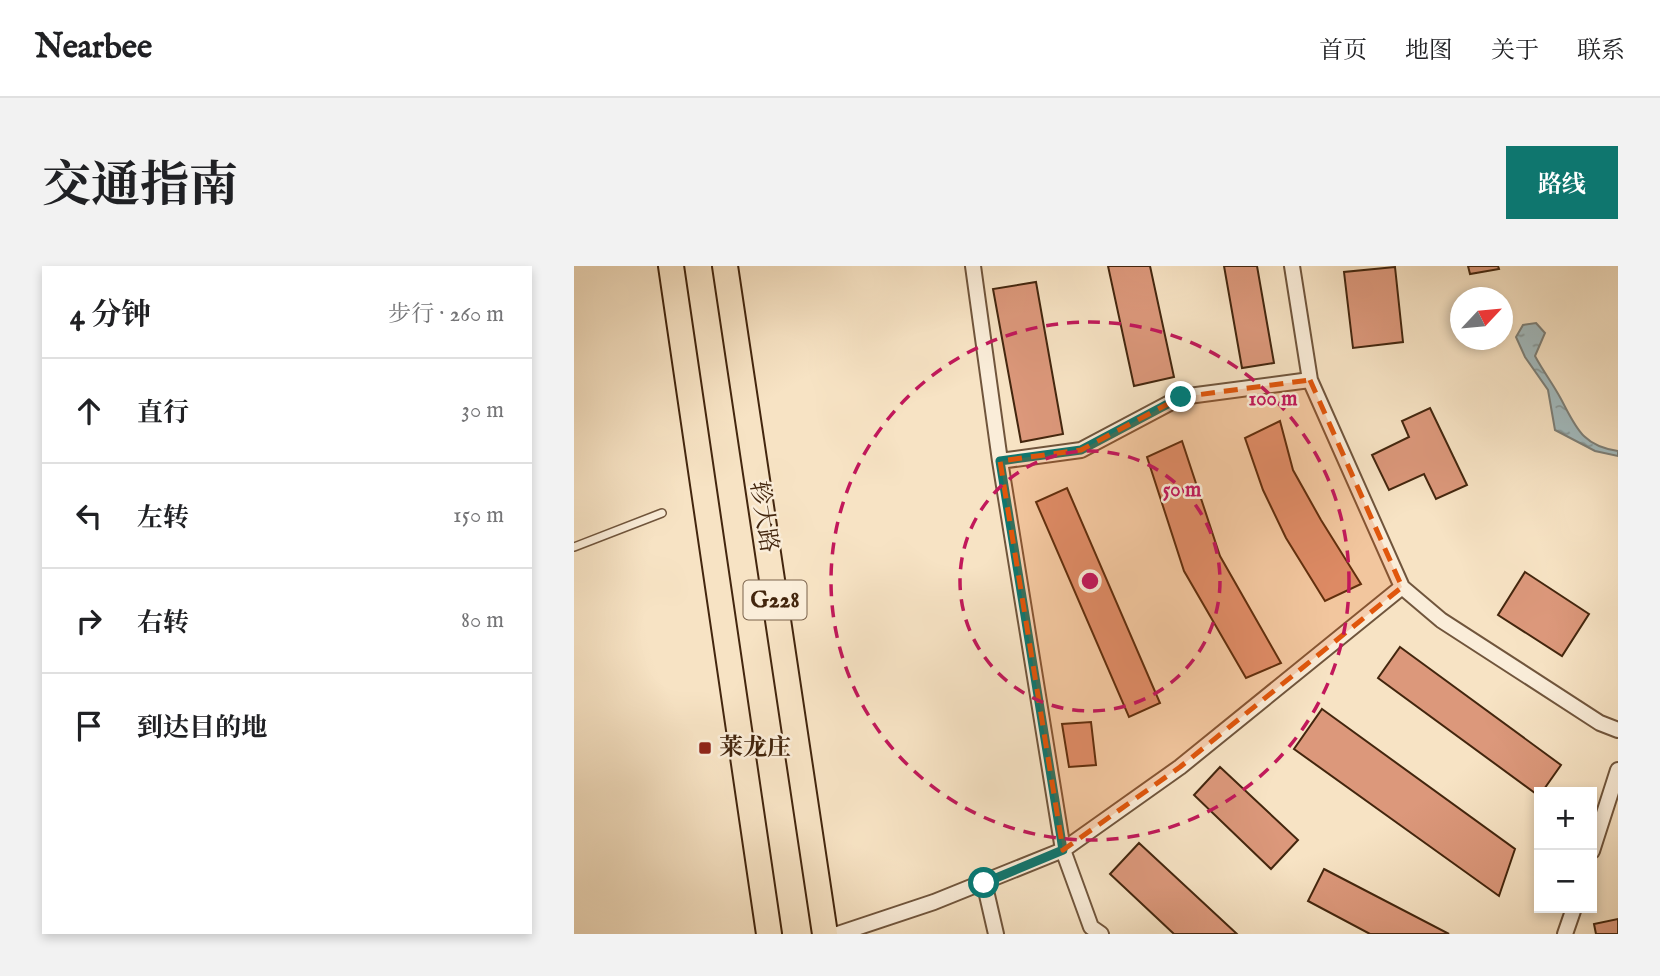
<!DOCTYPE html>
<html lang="zh">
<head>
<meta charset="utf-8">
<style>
  body { margin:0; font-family:"IM FELL English","Noto Serif SC",serif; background:#f2f2f2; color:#202124 }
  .controls { position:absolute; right:21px; bottom:21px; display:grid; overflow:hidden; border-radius:0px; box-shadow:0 4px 10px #0003 }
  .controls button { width:63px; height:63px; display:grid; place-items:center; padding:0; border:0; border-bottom:2px solid #e0e0e0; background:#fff; color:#202124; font:35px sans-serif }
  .compass { position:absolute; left:876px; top:21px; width:63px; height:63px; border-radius:50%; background:#fff; box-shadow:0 4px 10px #0003; rotate:64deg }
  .stop { position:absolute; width:21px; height:21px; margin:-16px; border:5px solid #0f766e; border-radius:50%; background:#fff }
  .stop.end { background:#0f766e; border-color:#fff; box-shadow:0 2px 7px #0008 }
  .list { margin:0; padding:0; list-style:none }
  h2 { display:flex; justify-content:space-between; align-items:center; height:91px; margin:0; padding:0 28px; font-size:30px }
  h2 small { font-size:23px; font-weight:400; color:#757577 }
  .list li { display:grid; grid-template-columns:46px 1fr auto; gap:21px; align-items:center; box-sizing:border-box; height:105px; padding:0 28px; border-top:2px solid #e0e0e0 }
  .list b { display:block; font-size:26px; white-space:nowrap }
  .list em { font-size:23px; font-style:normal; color:#757577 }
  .icon { flex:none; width:38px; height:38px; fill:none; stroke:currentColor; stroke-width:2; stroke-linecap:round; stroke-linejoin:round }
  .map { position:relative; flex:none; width:1044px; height:668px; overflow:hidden; border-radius:0px }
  header { display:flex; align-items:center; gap:42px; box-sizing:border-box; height:98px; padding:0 35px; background:#fff; border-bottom:2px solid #e0e0e0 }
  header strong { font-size:33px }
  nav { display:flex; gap:38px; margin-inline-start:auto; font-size:24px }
  .intro { display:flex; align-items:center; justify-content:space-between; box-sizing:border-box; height:168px; padding:0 42px }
  h1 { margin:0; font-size:49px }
  .button { padding:18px 32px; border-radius:0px; background:#0f766e; color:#fff; font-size:24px; font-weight:700 }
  main { display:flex; gap:42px; padding:0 42px }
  aside { flex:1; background:#fff; border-radius:0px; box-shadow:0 4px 10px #0003 }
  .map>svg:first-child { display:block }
  .water { fill:url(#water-ripples); stroke:#7c7f78; stroke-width:2 }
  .building { fill:#dc987b; stroke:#43260e; stroke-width:2 }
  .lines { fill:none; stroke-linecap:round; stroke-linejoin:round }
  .lane-casing { stroke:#70553c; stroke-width:10 }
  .street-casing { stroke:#70553c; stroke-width:18 }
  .highway-casing { stroke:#43260e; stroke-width:28 }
  .lane { stroke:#faedd9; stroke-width:7 }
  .street { stroke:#faedd9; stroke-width:14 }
  .highway { stroke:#f7e3c4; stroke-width:24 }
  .route { stroke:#0f766e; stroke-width:9 }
  .marked { fill:#e0560c; fill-opacity:0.2; stroke:#e0560c; stroke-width:5; stroke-dasharray:14 9; stroke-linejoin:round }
  .ring { fill:none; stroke:#c2185b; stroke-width:3.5; stroke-dasharray:12 9 }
  .poi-dot { fill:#8f2418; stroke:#faedd9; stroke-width:2.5 }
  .labels { text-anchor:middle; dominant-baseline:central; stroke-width:5; stroke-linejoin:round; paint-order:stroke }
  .shield { fill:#faedd9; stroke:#7a624b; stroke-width:2 }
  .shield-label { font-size:23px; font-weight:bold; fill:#43260e }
  .street-label { font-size:24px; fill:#43260e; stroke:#faedd9 }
  .poi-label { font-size:24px; font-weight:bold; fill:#43260e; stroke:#faedd9; text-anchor:start }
  .centre { fill:#c2185b; stroke:#faedd9; stroke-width:3.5 }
  .ring-label { font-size:21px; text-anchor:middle; font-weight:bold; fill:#c2185b; stroke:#faedd9; stroke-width:5; stroke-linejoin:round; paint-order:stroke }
</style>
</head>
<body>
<header>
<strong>Nearbee</strong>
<nav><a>首页</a><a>地图</a><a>关于</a><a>联系</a></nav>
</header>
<div class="intro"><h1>交通指南</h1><a class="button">路线</a></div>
<main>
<aside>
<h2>4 分钟<small>步行 · 260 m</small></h2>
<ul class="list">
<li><svg class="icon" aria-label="ahead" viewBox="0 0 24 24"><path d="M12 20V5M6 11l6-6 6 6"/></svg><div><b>直行</b></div><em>30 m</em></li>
<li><svg class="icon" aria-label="left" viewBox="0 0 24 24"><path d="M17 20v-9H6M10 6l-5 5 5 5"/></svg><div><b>左转</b></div><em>150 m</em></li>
<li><svg class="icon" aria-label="right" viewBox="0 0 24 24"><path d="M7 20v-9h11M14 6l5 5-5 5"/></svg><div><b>右转</b></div><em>80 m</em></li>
<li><svg class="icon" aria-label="arrive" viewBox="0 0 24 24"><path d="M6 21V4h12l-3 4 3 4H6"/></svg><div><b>到达目的地</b></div></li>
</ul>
</aside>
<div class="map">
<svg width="1044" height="668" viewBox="0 0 1044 668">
  <defs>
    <pattern id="water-ripples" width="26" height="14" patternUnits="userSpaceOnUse" patternTransform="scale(1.75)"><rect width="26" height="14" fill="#a2bbbf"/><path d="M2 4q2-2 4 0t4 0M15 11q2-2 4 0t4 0" fill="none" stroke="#86989a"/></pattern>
  </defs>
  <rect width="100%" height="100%" fill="#f7e3c4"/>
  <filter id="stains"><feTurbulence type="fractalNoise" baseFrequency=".00286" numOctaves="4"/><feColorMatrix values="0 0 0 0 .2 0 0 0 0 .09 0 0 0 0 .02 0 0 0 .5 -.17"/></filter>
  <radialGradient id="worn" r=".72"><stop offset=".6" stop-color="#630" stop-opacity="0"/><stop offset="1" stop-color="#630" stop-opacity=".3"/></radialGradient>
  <path class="water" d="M 962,57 L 971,67 L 961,90 C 969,105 979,118 987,133 C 1002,161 1008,180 1044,185 L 1044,190 L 1021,185 L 981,164 L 974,124 L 951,91 L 942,71 L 949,59 Z"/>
  <path class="building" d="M 534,0 L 576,0 L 600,111 L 560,120 Z
    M 650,0 L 683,0 L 700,97 L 668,102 Z
    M 894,0 L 924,0 L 925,3 L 896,8 Z
    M 821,1 L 829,76 L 779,82 L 770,6 Z
    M 462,16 L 489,168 L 447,176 L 419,23 Z
    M 856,142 L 893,219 L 862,233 L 850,208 L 815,224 L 798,189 L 835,171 L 828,155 Z
    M 706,155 L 719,204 L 747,254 L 787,318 L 751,335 L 712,272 L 689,224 L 671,172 Z
    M 608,175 L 646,290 L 707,397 L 672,412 L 610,305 L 573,191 Z
    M 493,222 L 586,437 L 555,451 L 462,236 Z
    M 951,306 L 1015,348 L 988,390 L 924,349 Z
    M 826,381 L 987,499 L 968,526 L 965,526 L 965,530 L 804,412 Z
    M 748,443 L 941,583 L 925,630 L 720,483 Z
    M 517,456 L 522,499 L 495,501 L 488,458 Z
    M 646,501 L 724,574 L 697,603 L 620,529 Z
    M 565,577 L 663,668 L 600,668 L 536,608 Z
    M 750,603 L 875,668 L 796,668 L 734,635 Z
    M 1044,653 L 1044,668 L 1022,668 L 1020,658 Z"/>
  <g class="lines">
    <g class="lane-casing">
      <path id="lane" d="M 0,281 L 88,247"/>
    </g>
    <g class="street-casing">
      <path id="street" d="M 399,0 L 426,195 L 489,584 L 517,661 L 527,668
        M 718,0 L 736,114
        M 426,195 L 507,184 L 607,131 L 736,114 L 828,321
        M 1018,585 L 1044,504
        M 410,616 L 422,668
        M 264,668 L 360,636 L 489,584 L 606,501 L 828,321 L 867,354 L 1026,457 L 1044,464
        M 991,668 L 1000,642"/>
    </g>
    <g class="highway-casing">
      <path id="highway" d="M 97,0 L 195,668
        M 151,0 L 251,668"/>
    </g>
    <use href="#lane" class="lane"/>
    <use href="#street" class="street"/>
    <use href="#highway" class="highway"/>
  </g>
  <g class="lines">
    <path class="route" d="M 410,617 L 489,584 L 426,195 L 507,184 L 607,131"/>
  </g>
  <path class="marked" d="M 736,114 L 828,321 L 606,501 L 489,584 L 426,195 L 507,184 L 607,131 Z"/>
  <g class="ring">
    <circle cx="516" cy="315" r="130"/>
    <circle cx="516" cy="315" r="259"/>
  </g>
  <rect class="poi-dot" x="124" y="475" width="14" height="14" rx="3.5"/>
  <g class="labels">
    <rect class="shield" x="169.5" y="314.5" width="63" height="39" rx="5"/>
    <g class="shield-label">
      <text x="201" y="334">G228</text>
    </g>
    <g class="street-label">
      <text transform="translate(189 251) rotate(81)">轸大路</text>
    </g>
    <g class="poi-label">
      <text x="145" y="482">莱龙庄</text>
    </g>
  </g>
  <circle cx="516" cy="315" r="10" class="centre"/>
  <g class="ring-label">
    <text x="699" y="139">100 m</text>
    <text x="608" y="230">50 m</text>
  </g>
  <rect width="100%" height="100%" filter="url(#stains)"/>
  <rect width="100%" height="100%" fill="url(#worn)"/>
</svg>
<div class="controls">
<button>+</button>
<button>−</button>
</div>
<svg class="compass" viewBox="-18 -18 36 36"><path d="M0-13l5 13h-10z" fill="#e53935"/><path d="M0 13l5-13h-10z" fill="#757577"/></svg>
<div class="stop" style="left:410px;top:617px"></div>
<div class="stop end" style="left:607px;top:131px"></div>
</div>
</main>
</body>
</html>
